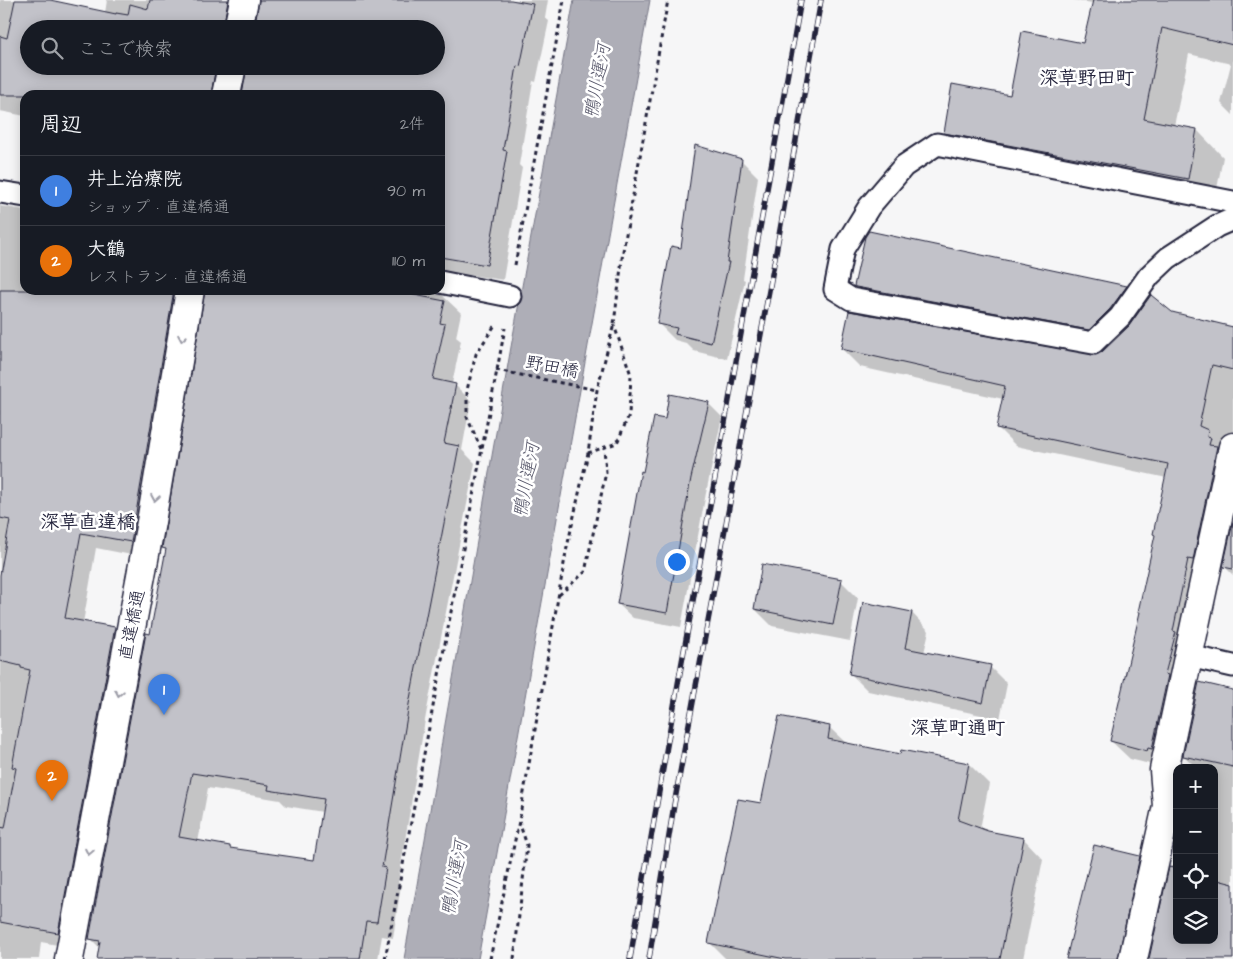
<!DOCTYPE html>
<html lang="ja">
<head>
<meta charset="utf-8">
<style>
  body { margin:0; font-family:"Architects Daughter","Klee One",sans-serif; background:#20242c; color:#f1f3f6 }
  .controls { position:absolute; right:15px; bottom:15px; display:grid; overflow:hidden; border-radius:10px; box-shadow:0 2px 12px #0003 }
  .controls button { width:45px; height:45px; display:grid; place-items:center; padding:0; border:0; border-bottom:1px solid #363941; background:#171b24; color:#f1f3f6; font:25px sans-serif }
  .you { position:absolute; left:676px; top:561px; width:18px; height:18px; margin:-12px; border:4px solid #fff; border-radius:50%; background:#1a73e8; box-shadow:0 0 0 8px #1a73e833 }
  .badge { display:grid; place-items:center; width:32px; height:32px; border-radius:50%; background:#2563eb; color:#fff; font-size:16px; font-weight:700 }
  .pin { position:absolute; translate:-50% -41px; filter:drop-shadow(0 1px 2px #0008) }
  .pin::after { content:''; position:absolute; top:26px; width:18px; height:15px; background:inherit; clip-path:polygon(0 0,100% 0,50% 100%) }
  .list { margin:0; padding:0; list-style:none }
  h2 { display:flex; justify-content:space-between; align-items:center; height:65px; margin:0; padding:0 20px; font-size:21px }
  h2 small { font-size:16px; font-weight:400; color:#9ea1a6 }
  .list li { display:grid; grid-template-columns:32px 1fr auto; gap:15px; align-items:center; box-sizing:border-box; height:70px; padding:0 20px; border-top:1px solid #363941 }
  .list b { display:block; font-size:19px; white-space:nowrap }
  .list p { margin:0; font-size:16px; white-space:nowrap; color:#9ea1a6 }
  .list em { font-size:16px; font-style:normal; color:#9ea1a6 }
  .icon { flex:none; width:28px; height:28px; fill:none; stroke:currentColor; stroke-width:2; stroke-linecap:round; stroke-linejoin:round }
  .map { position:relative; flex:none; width:1233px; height:959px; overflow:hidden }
  .search { position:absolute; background:#171b24; box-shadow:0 2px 12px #0003; left:20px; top:20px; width:425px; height:55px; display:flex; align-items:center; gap:12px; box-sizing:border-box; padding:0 18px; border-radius:28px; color:#9ea1a6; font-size:19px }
  .panel { position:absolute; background:#171b24; box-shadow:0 2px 12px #0003; left:20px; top:90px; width:425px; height:205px; border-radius:15px }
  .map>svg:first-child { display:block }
  .water { fill:#aeaeb7; stroke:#767685 }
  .shadow { fill:#0003; fill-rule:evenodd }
  .building { fill:#c2c2c9; stroke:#22223b; fill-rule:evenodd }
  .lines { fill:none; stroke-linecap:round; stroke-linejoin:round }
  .lane-casing { stroke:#22223b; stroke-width:25 }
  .street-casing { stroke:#22223b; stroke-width:31 }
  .path { stroke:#22223b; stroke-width:3; stroke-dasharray:4 4; stroke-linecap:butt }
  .lane { stroke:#fff; stroke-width:21 }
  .street { stroke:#fff; stroke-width:28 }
  .rail-casing { stroke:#22223b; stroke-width:5.5 }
  .rail { stroke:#fff; stroke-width:4; stroke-dasharray:11; stroke-linecap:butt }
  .oneway { stroke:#9c9ca7 }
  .labels { text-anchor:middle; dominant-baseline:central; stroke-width:5; stroke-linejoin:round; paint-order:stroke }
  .street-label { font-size:18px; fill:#22223b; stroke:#fff }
  .neighbourhood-label { font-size:19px; font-weight:bold; fill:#22223b; stroke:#fff }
  .water-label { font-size:19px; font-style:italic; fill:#5a5a6d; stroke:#fff }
</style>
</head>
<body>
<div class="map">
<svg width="1233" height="959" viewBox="0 0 1233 959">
  <rect width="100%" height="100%" fill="#f6f6f7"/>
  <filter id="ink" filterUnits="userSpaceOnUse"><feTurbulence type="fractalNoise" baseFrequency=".02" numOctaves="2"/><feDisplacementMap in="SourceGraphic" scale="10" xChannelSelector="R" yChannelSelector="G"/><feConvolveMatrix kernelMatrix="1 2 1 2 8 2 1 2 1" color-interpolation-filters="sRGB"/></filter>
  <g filter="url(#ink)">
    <path class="water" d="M 574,0 L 650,0 L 478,959 L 404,959 L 511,347 Z"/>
    <path class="shadow" d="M 0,0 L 34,0 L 105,13 L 107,0 L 548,0 L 545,18 L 549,21 L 536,82 L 533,81 L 519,165 L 522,168 L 503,280 L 470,275 L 467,287 L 446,290 L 443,296 L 461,313 L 456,337 L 461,341 L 452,384 L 455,385 L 471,401 L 462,450 L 475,463 L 425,720 L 398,882 L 401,885 L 393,938 L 382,936 L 378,959 L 98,959 L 100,948 L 90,938 L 167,551 L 163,548 L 206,291 L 201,291 L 147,558 L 96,548 L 83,623 L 115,629 L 131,645 L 74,948 L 41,942 L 39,959 L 0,959 L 0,206 L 25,210 L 25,290 L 440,290 L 440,95 L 243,95 L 248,67 L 243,67 L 229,95 L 25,95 L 25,116 L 0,111 ZM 255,1 L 260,1 L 436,29 L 436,66 L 29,66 L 29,29 L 241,29 ZM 208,788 L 280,800 L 286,806 L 323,812 L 315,862 L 232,849 L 230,847 L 198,842 Z
      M 1073,0 L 1233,0 L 1233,115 L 1221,103 L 1231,64 L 1189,54 L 1174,126 L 1197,130 L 1223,157 L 1214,205 L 972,159 L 945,132 L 1010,96 L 1084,45 L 1093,3 Z
      M 741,160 L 758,177 L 743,279 L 745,280 L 727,359 L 694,351 L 686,343 L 675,340 L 658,323 L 682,249 Z
      M 856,286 L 1126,287 L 1145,306 L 1233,329 L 1233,474 L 1165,768 L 1130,759 L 1111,741 L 1141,613 L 1167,478 L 1016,446 L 997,427 L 1003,399 L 860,367 L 842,349 L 890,320 Z
      M 708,403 L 722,417 L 706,493 L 681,627 L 633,618 L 618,604 L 644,473 L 666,420 Z
      M 1233,528 L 1233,575 L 1225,567 Z
      M 841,581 L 858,598 L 850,641 L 772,626 L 755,609 Z
      M 912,613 L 929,631 L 924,653 L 990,667 L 1007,684 L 1000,719 L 868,691 L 850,673 Z
      M 1233,688 L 1233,959 L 1150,959 L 1171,866 L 1177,867 L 1177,940 L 1214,940 L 1214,768 L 1197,768 L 1184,756 L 1232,691 Z
      M 830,728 L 847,744 L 901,755 L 902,751 L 969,764 L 989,784 L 980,829 L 1024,839 L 1043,859 L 1023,959 L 726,959 L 710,943 L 762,805 Z
      M 1139,858 L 1157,876 L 1139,959 L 1067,959 Z"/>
    <path class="building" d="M 15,0 L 50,0 L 116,14 L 116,13 L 128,15 L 130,4 L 148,9 L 150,0 L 228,0 L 223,29 L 29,29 L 29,66 L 216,66 L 211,95 L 0,95 L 0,36 L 7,38 Z
      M 259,0 L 511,0 L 533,4 L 520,67 L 517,66 L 503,150 L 507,151 L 487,265 L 440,257 L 440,95 L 242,95 L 247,66 L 436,66 L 436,29 L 254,29 Z
      M 1093,0 L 1233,0 L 1233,45 L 1162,28 L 1144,119 L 1197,129 L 1188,179 L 944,133 L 952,84 L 1010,95 L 1022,31 L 1083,43 Z
      M 695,145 L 742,159 L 727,262 L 729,262 L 711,343 L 675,334 L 677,328 L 657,324 L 671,246 L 681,248 Z
      M 869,231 L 1127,286 L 1110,309 L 1089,330 L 856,287 L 854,286 L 865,237 Z
      M 0,290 L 174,290 L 131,542 L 81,533 L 65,618 L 115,627 L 58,933 L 0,922 L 0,827 L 5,828 L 16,768 L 12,767 L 30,670 L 21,668 L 21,666 L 0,661 L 0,575 L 10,520 L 0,518 Z
      M 205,290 L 389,290 L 445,301 L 440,323 L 445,324 L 433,379 L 456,384 L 444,443 L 459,446 L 409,704 L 382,867 L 386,868 L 377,922 L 366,921 L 360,959 L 97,959 L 100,941 L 89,939 L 146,633 L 150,634 L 166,549 L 162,548 ZM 192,773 L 269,785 L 268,790 L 324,799 L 314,860 L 230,848 L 230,846 L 179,837 Z
      M 1151,295 L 1172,312 L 1233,327 L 1233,370 L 1212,365 L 1199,426 L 1208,430 L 1207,437 L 1211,438 L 1209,445 L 1217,446 L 1193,560 L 1188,559 L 1173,631 L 1176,632 L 1165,674 L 1168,675 L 1152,749 L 1148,748 L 1147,751 L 1110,741 L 1140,612 L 1138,612 L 1155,535 L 1153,534 L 1168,464 L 996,428 L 1005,386 L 841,349 L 849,311 L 1096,355 L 1102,352 L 1129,326 Z
      M 669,394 L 709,402 L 691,478 L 667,613 L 617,604 L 641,471 L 643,472 L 654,417 L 665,419 Z
      M 1233,522 L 1233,569 L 1223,567 Z
      M 762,564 L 842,579 L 833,625 L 754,609 Z
      M 863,602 L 912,612 L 905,648 L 991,665 L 983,703 L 849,674 Z
      M 1199,682 L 1233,690 L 1233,767 L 1183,756 Z
      M 779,716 L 830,726 L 828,739 L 900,754 L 901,750 L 969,763 L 958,820 L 988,831 L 1024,838 L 1000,959 L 785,959 L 708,943 L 738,799 L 761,803 Z
      M 1094,845 L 1140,856 L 1118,959 L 1066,959 Z
      M 1169,867 L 1177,869 L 1177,940 L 1214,940 L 1214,879 L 1233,884 L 1233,959 L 1149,959 Z"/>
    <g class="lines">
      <g class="lane-casing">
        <path id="lane" d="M 0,192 L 25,196
          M 1233,202 L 937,144 L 904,166 L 869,207 L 843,249 L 835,289 L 851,299 L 1093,343 L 1120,317 L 1149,276 L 1168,258 L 1217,226 L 1233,219
          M 440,282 L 510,296
          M 1189,656 L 1233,666"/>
      </g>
      <g class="street-casing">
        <path id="street" d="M 238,29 L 244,0
          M 226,95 L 232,66
          M 69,959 L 151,522 L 190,290
          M 1133,959 L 1167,806 L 1164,770 L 1233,447"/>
      </g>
      <path class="path" d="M 515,265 L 564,0
        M 496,370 L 597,390
        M 481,449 L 467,417 L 467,390 L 476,354 L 495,325
        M 588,453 L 617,443 L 629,415 L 631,375 L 614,325
        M 559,595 L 585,572 L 606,472 L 604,448
        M 385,959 L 505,328
        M 490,959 L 519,821 L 566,552 L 588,453 L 597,390 L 614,324 L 623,251 L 668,0
        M 514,959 L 527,845 L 519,822"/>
      <use href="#lane" class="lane"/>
      <use href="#street" class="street"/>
      <g class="rail-casing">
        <path id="rail" d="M 630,959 L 669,734 L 801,0
          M 649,959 L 674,805 L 773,269 L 821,0"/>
      </g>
      <use href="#rail" class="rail"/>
    </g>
    <defs><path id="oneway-chevron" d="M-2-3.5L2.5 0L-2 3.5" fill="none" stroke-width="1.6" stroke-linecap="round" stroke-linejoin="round" transform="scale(1.25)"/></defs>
    <g class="oneway">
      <use href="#oneway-chevron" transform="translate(182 338) rotate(100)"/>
      <use href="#oneway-chevron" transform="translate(155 498) rotate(100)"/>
      <use href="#oneway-chevron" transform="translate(119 693) rotate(101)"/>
      <use href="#oneway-chevron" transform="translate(89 852) rotate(101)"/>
    </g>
  </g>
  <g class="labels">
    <g class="street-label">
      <text transform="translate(552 367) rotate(11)">野田橋</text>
      <text transform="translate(132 625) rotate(-79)">直違橋通</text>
    </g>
    <g class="neighbourhood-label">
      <text x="1087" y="78">深草野田町</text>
      <text x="88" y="522">深草直違橋</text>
      <text x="958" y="728">深草町通町</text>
    </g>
    <g class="water-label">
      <text transform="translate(598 81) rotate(-80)">鴨川運河</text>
      <text transform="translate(527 480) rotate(-80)">鴨川運河</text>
      <text transform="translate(455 878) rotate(-80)">鴨川運河</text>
    </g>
  </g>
</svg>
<div class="controls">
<button>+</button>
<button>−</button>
<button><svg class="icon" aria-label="locate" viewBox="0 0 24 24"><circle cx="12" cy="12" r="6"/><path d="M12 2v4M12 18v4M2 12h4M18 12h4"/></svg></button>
<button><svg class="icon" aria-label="layers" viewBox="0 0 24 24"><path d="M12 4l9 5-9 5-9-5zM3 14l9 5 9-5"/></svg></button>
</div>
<div class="you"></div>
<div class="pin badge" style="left:164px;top:715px;background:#3f7fe0">1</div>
<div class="pin badge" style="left:52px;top:801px;background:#e8710a">2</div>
<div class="search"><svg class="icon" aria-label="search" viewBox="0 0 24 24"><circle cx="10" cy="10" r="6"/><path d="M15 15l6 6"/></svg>ここで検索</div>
<section class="panel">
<h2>周辺<small>2件</small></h2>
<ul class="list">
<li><span class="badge" style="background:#3f7fe0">1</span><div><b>井上治療院</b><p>ショップ · 直違橋通</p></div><em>90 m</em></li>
<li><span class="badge" style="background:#e8710a">2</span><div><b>大鶴</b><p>レストラン · 直違橋通</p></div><em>110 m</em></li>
</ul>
</section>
</div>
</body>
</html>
